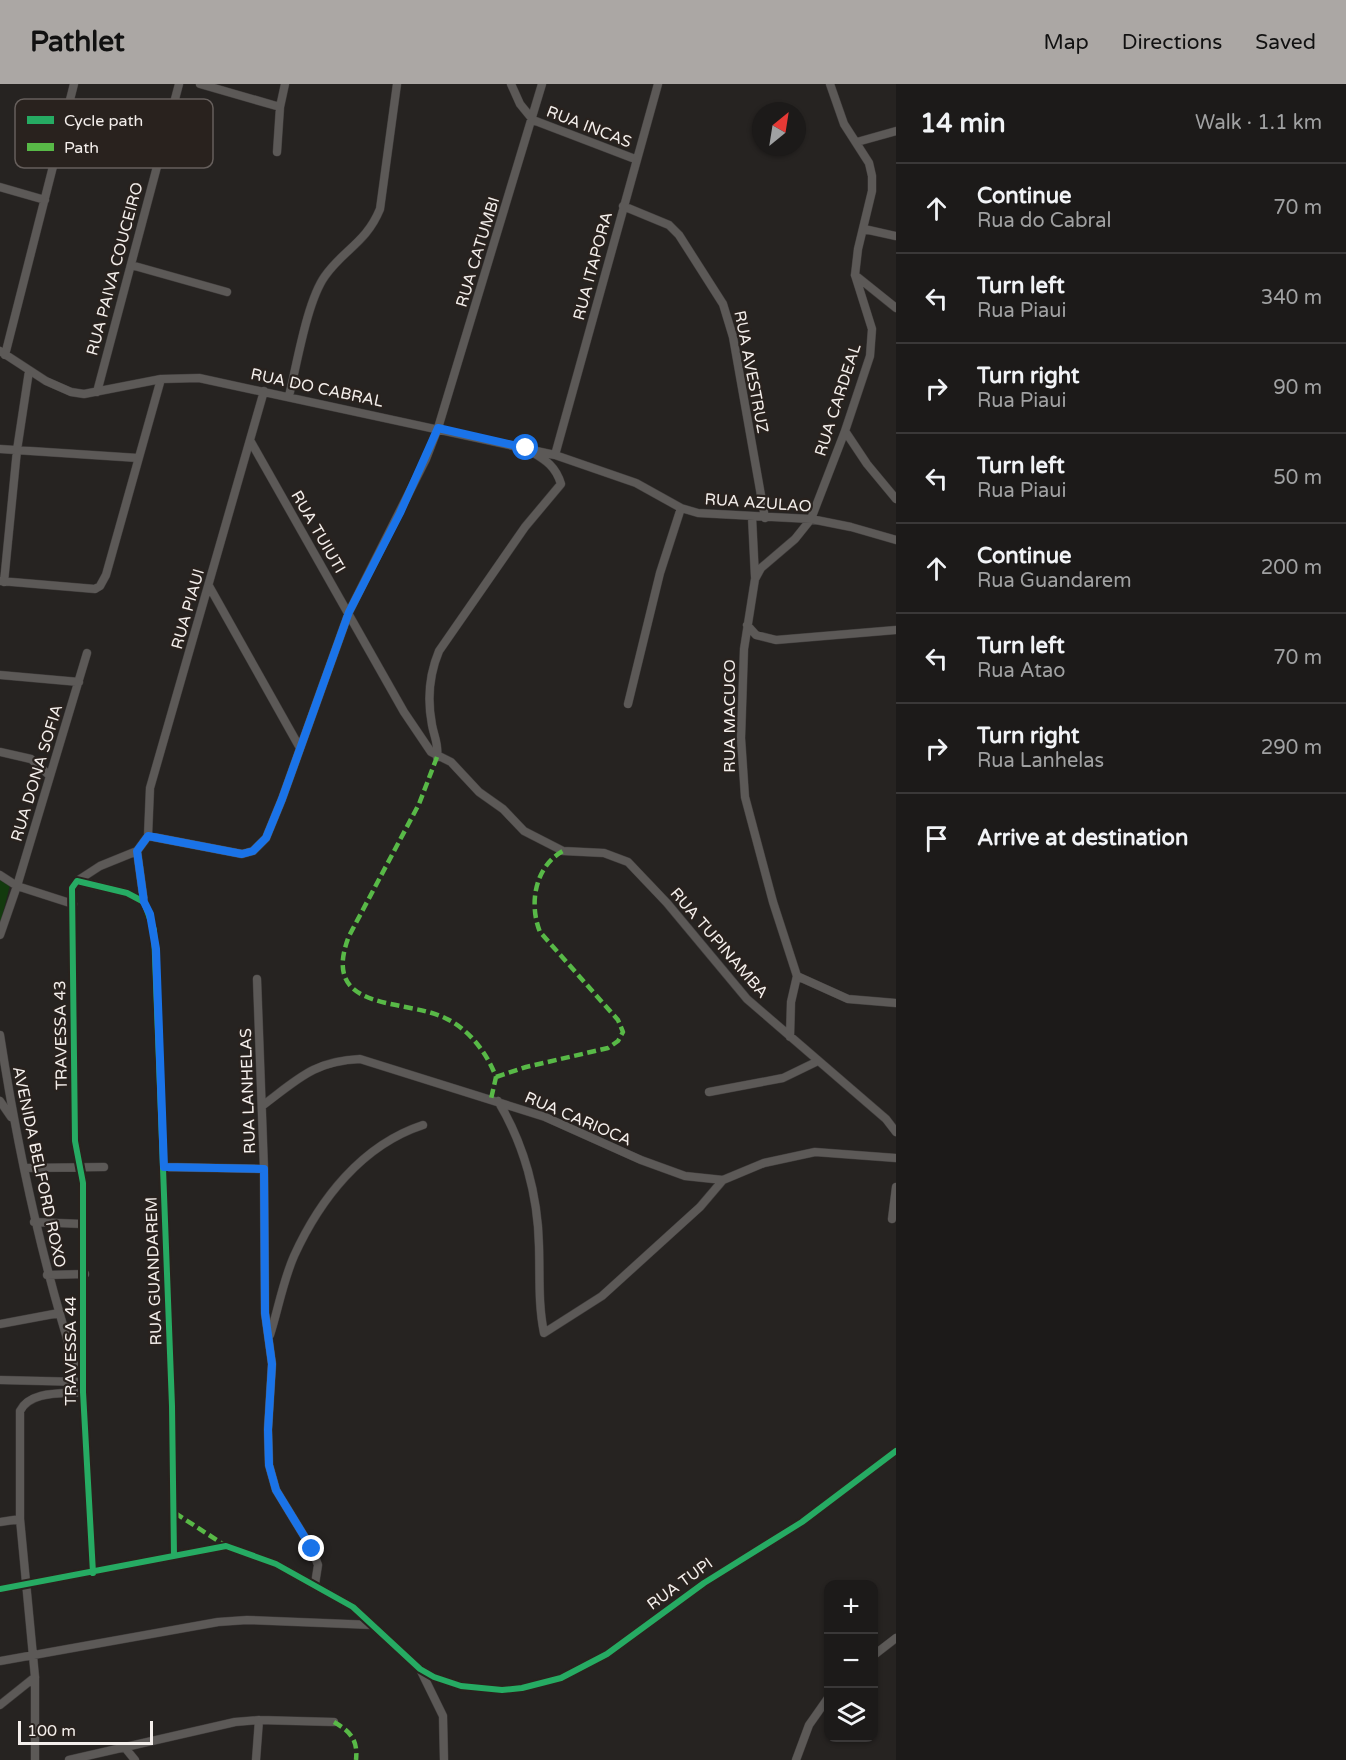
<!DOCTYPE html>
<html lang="en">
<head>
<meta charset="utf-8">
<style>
  body { margin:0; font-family:"Varela Round",sans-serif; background:#292726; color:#f1f3f6 }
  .controls { position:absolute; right:18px; bottom:18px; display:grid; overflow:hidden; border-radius:12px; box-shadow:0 2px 4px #0004 }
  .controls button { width:54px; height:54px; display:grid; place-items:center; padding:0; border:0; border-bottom:2px solid #3a3838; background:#1c1a19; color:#f1f3f6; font:30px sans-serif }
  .compass { position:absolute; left:752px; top:18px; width:54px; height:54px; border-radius:50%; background:#1c1a19; box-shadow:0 2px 4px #0004; rotate:30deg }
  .scale { position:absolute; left:18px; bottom:15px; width:135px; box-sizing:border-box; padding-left:6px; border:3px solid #f3eeeb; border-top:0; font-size:16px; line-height:21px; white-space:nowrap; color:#f3eeeb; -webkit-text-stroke:4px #29221e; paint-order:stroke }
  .stop { position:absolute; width:18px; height:18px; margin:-14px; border:4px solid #1a73e8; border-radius:50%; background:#fff }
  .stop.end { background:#1a73e8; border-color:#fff; box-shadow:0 2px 6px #0008 }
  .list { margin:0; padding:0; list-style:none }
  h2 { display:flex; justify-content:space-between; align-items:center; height:78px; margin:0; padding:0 24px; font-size:26px }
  h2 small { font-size:20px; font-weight:400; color:#a0a1a2 }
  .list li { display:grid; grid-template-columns:39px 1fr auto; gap:18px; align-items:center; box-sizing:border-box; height:90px; padding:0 24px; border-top:2px solid #3a3838 }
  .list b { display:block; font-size:22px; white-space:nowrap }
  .list p { margin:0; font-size:20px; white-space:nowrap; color:#a0a1a2 }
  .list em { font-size:20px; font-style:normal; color:#a0a1a2 }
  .icon { flex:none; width:33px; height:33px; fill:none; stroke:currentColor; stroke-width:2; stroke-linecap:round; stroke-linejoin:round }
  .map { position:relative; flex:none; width:896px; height:1676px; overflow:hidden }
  header { display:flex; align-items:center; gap:36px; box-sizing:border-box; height:84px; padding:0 30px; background:#aba7a4; color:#111 }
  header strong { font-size:28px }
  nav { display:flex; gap:33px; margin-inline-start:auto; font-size:21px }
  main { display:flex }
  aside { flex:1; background:#1c1a19 }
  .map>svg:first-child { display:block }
  .green { fill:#133a0e }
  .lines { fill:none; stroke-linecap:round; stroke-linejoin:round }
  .street-casing { stroke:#403d3c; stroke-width:9 }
  .street { stroke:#5c5957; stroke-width:8 }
  .quiet { stroke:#58b947; stroke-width:4.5; stroke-dasharray:9 4.5; stroke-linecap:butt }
  .cycleway-casing { stroke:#29221e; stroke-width:10 }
  .cycleway { stroke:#26ab63; stroke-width:6 }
  .route { stroke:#1a73e8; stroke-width:8 }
  .labels { text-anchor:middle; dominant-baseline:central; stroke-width:4.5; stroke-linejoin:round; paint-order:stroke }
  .street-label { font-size:16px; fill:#f3eeeb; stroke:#29221e }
  .key { fill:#29221e; stroke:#665f5c; stroke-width:1.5 }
  .key-label { font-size:16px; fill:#f3eeeb }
</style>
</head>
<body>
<header>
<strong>Pathlet</strong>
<nav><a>Map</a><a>Directions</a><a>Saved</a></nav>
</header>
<main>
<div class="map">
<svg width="896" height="1676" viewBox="0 0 896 1676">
  <rect width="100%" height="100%" fill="#262321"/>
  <path class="green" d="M 0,795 L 10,801 L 0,841 Z"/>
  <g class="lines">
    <g class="street-casing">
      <path id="street" d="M 200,0 L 280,23
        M 511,0 L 520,20 L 533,36 L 635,75
        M 857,58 L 896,47
        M 277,68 L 280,23 L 285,0
        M 0,103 L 45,116
        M 623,122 L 669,141 L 679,151 L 723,220 L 733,253 L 765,434
        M 864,145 L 896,152
        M 131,181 L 227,208
        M 855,191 L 896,224
        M 0,267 L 46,297 L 71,308 L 84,310 L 161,295 L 199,294 L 555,371 L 636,399 L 681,424 L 698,429 L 811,435 L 851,443 L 896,456
        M 5,271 L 74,0
        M 97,308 L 179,0
        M 289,312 C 297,280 307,217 325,192 C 344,165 366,159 380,125 L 397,0
        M 845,347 L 867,380 L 896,415
        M 251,358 L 404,628 L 431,668 L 451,678 L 479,708 L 503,725 L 524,747 L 563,767 L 604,769 L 628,778 L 667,819 L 747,915 L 886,1035 L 896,1048
        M 0,365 L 138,374
        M 555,371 L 658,0
        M 752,433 L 755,493
        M 0,497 L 95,505 L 100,502 L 106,491 L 161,295
        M 4,498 L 17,366 L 29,287
        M 209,502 L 300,664
        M 747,541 L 756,551 L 776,556 L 896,546
        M 0,591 L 79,598
        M 628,620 L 660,489 L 681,424
        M 0,668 L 31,675 L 50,692
        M 437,673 C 439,661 434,652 432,641 C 427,615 429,591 439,567 L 525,443 L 561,400 C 556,383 546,376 532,368
        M 148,752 L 150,704 L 264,307
        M 137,767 L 144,818
        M 0,791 L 17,802 L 73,820
        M 77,797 L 100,782 L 137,767 L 148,752 L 242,770 L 253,767 L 266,754 L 282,715 L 349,528 L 426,375 L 438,344 L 542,0
        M 0,851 L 17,802 L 87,569
        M 797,892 L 848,915 L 896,919
        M 257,895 L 264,1085 L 265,1229 L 272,1280 L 268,1345 L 269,1381 L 276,1406 L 312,1465 L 318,1481 L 315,1500
        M 0,951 C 17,1062 40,1170 74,1277 L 83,1284
        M 790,953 L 791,918 L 797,892 L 773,818 L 745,713 L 741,654 L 744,565 L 755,495 L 761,484 L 795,455 L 811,435 L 845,347 L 870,272 L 872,245 L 855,191 L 858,165 L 872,107 L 872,92 L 869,79 L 844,40 L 830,0
        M 709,1008 L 783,994 L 816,978
        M 0,1017 L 11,1033
        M 498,1017 C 524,1060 538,1111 539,1162 C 540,1192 538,1220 544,1249 L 602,1212 L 700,1123 L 723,1096
        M 262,1022 C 298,995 314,977 360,975 L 545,1033 L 641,1076 L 685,1092 L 723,1096 L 764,1079 L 815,1068 L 896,1074
        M 164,1083 L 264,1085
        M 24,1084 L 104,1083
        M 892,1135 L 896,1103
        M 34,1138 L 83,1140
        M 47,1191 L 85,1190
        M 0,1240 L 59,1229
        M 270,1251 C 278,1226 283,1197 294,1172 C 320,1115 362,1061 423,1041
        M 0,1296 L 83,1298
        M 0,1438 L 20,1435
        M 93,1489 L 83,1308 L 83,1099 L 75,1057 L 72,804 L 77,797 L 127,809 L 144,818 L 154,846 L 172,1322 L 174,1472
        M 0,1505 L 226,1462 L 276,1480 L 353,1523 L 420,1585 L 434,1593 L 461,1602 L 502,1606 L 522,1604 L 561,1594 L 607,1570 L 704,1499 L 802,1438 L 896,1367
        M 874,1571 L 896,1554
        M 0,1577 L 218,1538 L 247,1536 L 373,1541
        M 421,1587 L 443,1632 L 444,1676
        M 0,1621 L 35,1593
        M 126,1665 L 135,1676
        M 35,1676 L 35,1593 L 20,1435 L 20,1327 C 30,1306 64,1310 83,1308
        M 69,1676 L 235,1638 L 259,1636 L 334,1638
        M 256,1676 L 259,1636
        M 796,1676 L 809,1641 L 828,1614"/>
    </g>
    <use href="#street" class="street"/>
    <path class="quiet" d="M 437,673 L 419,720 L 349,852 C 319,929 404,914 445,934 C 469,945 487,969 496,993 L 491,1015
      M 496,993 L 526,983 L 608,964 L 618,957 L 623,948 L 618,936 L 540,848 C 529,821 534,783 563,767
      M 175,1429 L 226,1462
      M 334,1638 C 351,1648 358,1656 356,1676"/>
    <g class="cycleway-casing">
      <path id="cycleway" d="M 93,1489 L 83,1308 L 83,1099 L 75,1057 L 72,804 L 77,797 L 127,809 L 144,818 L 154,846 L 172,1322 L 174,1472
        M 0,1505 L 226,1462 L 276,1480 L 353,1523 L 420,1585 L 434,1593 L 461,1602 L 502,1606 L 522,1604 L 561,1594 L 607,1570 L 704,1499 L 802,1438 L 896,1367"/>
    </g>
    <use href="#cycleway" class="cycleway"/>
  </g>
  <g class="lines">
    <path class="route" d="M 312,1465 L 276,1406 L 269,1381 L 268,1346 L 272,1280 L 265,1229 L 264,1085 L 164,1083 L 156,865 L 150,830 L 144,818 L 137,767 L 148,752 L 242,770 L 253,767 L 266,754 L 282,715 L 349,528 L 400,429 L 438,344 L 526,364"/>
  </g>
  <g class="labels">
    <g class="street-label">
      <text transform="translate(589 43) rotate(21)">RUA INCAS</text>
      <text transform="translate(478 168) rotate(-73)">RUA CATUMBI</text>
      <text transform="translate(593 182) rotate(-75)">RUA ITAPORA</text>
      <text transform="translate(115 185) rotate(-75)">RUA PAIVA COUCEIRO</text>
      <text transform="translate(751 288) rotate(79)">RUA AVESTRUZ</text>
      <text transform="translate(317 304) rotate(12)">RUA DO CABRAL</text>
      <text transform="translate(838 316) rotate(-72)">RUA CARDEAL</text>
      <text transform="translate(758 419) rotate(4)">RUA AZULAO</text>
      <text transform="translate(318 448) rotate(60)">RUA TUIUTI</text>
      <text transform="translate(188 525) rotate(-74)">RUA PIAUI</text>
      <text transform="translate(730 632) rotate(-90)">RUA MACUCO</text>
      <text transform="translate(37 689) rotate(-73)">RUA DONA SOFIA</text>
      <text transform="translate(719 859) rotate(49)">RUA TUPINAMBA</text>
      <text transform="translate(61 951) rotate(-91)">TRAVESSA 43</text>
      <text transform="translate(248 1007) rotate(-92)">RUA LANHELAS</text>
      <text transform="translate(578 1035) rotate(23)">RUA CARIOCA</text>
      <text transform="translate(39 1083) rotate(78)">AVENIDA BELFORD ROXO</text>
      <text transform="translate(154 1187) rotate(-92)">RUA GUANDAREM</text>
      <text transform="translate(71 1267) rotate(-90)">TRAVESSA 44</text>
      <text transform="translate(680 1500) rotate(-36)">RUA TUPI</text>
    </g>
  </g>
  <rect x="15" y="15" width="198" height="69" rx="9" class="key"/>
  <rect x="27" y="32" width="27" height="8" fill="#26ab63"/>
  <rect x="27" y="59" width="27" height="8" fill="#58b947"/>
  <g class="key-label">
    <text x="64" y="42">Cycle path</text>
    <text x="64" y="69">Path</text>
  </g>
</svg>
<div class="controls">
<button>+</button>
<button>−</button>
<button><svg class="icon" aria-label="layers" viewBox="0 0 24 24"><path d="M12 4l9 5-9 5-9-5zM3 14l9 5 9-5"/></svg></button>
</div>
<svg class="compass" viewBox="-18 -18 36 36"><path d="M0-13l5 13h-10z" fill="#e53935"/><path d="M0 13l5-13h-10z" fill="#a0a1a2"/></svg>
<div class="scale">100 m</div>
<div class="stop" style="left:526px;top:364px"></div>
<div class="stop end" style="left:312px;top:1465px"></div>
</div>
<aside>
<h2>14 min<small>Walk · 1.1 km</small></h2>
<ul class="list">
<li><svg class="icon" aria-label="ahead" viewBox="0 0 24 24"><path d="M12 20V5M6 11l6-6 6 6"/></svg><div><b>Continue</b><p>Rua do Cabral</p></div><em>70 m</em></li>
<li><svg class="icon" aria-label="left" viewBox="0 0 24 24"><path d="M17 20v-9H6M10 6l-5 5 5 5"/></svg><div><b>Turn left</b><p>Rua Piaui</p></div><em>340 m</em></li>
<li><svg class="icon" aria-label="right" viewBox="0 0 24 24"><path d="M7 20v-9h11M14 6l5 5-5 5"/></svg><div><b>Turn right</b><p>Rua Piaui</p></div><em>90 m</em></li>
<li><svg class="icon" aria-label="left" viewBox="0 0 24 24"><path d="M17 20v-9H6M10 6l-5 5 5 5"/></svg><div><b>Turn left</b><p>Rua Piaui</p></div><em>50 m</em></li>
<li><svg class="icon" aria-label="ahead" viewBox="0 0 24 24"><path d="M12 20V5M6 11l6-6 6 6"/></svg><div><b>Continue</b><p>Rua Guandarem</p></div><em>200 m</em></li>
<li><svg class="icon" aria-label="left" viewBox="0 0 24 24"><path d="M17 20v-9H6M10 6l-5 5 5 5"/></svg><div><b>Turn left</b><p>Rua Atao</p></div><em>70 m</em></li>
<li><svg class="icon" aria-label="right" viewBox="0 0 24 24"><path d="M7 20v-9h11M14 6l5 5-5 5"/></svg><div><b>Turn right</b><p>Rua Lanhelas</p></div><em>290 m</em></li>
<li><svg class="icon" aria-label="arrive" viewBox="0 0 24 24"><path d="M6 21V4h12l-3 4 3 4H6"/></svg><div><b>Arrive at destination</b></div></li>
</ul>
</aside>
</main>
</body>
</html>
